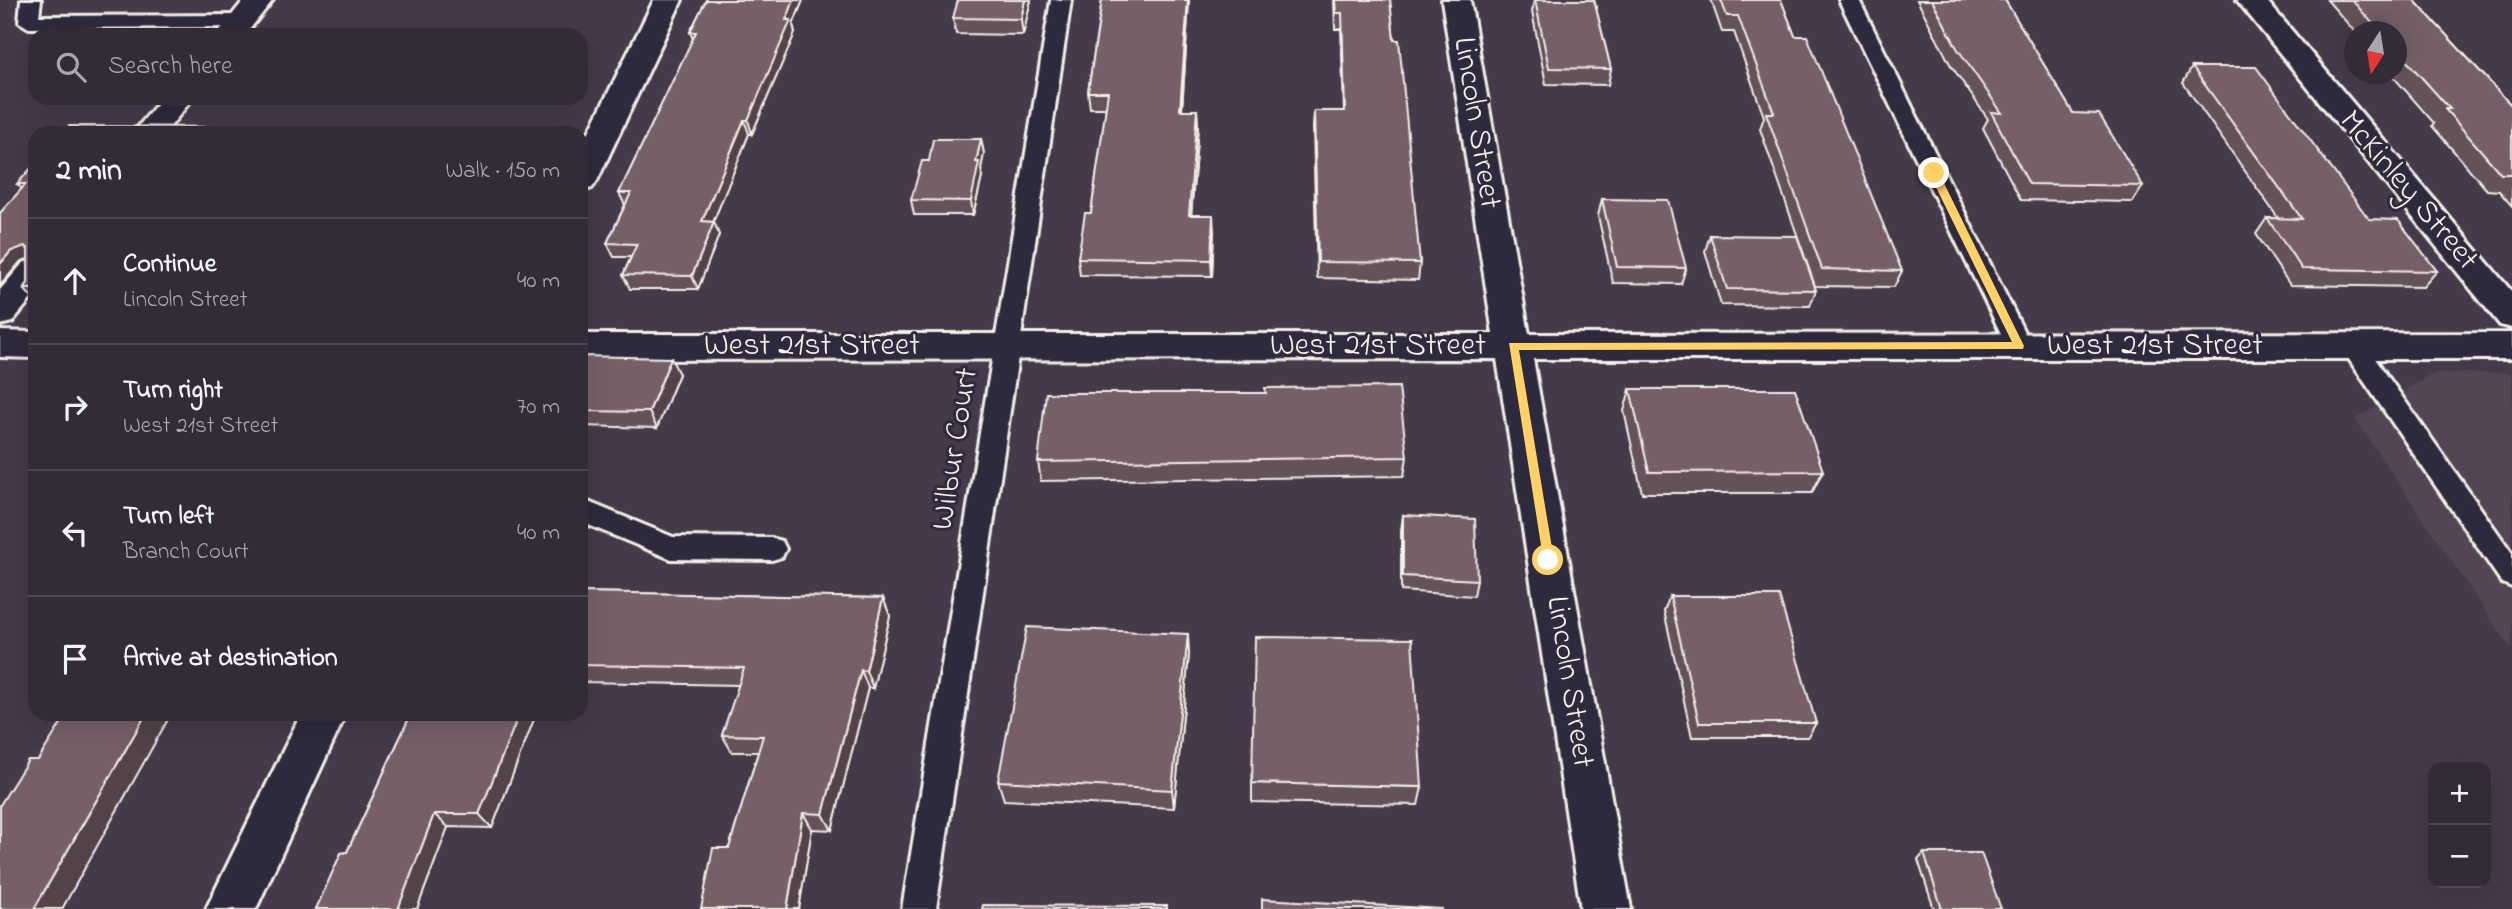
<!DOCTYPE html>
<html lang="en">
<head>
<meta charset="utf-8">
<style>
  body { margin:0; font-family:"Indie Flower",sans-serif; background:#3e3843; color:#f1f3f6 }
  .controls { position:absolute; right:21px; bottom:21px; display:grid; overflow:hidden; border-radius:14px; box-shadow:0 7px 28px #0002 }
  .controls button { width:63px; height:63px; display:grid; place-items:center; padding:0; border:0; border-bottom:2px solid #4e4853; background:#332c38; color:#f1f3f6; font:35px sans-serif }
  .compass { position:absolute; left:2344px; top:21px; width:63px; height:63px; border-radius:50%; background:#332c38; box-shadow:0 7px 28px #0002; rotate:192deg }
  .stop { position:absolute; width:21px; height:21px; margin:-16px; border:5px solid #ffd166; border-radius:50%; background:#fff }
  .stop.end { background:#ffd166; border-color:#fff; box-shadow:0 2px 7px #0008 }
  .list { margin:0; padding:0; list-style:none }
  h2 { display:flex; justify-content:space-between; align-items:center; height:91px; margin:0; padding:0 28px; font-size:30px }
  h2 small { font-size:23px; font-weight:400; color:#a9a7ae }
  .list li { display:grid; grid-template-columns:46px 1fr auto; gap:21px; align-items:center; box-sizing:border-box; height:126px; padding:0 28px; border-top:2px solid #4e4853 }
  .list b { display:block; font-size:26px; white-space:nowrap }
  .list p { margin:0; font-size:23px; white-space:nowrap; color:#a9a7ae }
  .list em { font-size:23px; font-style:normal; color:#a9a7ae }
  .icon { flex:none; width:38px; height:38px; fill:none; stroke:currentColor; stroke-width:2; stroke-linecap:round; stroke-linejoin:round }
  .map { position:relative; flex:none; width:2512px; height:909px; overflow:hidden }
  .search { position:absolute; background:#332c38; box-shadow:0 7px 28px #0002; left:28px; top:28px; width:560px; height:77px; display:flex; align-items:center; gap:18px; box-sizing:border-box; padding:0 24px; border-radius:21px; color:#a9a7ae; font-size:26px }
  .panel { position:absolute; background:#332c38; box-shadow:0 7px 28px #0002; left:28px; top:126px; width:560px; height:595px; border-radius:21px }
  .map>svg:first-child { display:block }
  .built { fill:#534553 }
  .lines { fill:none; stroke-linecap:round; stroke-linejoin:round }
  .service-casing { stroke:#f4f1e8; stroke-width:6 }
  .minor-casing { stroke:#f4f1e8; stroke-width:6 }
  .service { fill:#2f2a3d; fill-rule:evenodd }
  .minor { fill:#2f2a3d; fill-rule:evenodd }
  .wall { fill:#65515a; stroke:#f4f1e8; stroke-width:2 }
  .shaded-wall { fill:#53424a; stroke:#f4f1e8; stroke-width:2 }
  .building { fill:#765e69; stroke:#f4f1e8; stroke-width:2 }
  .route { fill:#ffd166 }
  .labels { text-anchor:middle; dominant-baseline:central; stroke-width:6; stroke-linejoin:round; paint-order:stroke }
  .street-label { font-size:32px; fill:#f4f1e8; stroke:#2f2a3d }
</style>
</head>
<body>
<div class="map">
<svg width="2512" height="909" viewBox="0 0 2512 909">
  <rect width="100%" height="100%" fill="#443a4a"/>
  <filter id="ink" filterUnits="userSpaceOnUse"><feTurbulence type="fractalNoise" baseFrequency=".0143" numOctaves="2"/><feDisplacementMap in="SourceGraphic" scale="14" xChannelSelector="R" yChannelSelector="G"/><feConvolveMatrix kernelMatrix="1 2 1 2 8 2 1 2 1" color-interpolation-filters="sRGB"/></filter>
  <g filter="url(#ink)">
    <path class="built" d="M 2435,373 L 2512,373 L 2512,650 L 2355,419 Z"/>
    <g class="lines">
      <g class="service-casing">
        <path id="service" d="M 21,0 L 41,0 L 39,16 L 242,15 L 252,21 L 242,27 L 29,28 L 19,22 Z
          M 1051,0 L 1071,0 L 936,909 L 902,909 Z
          M 1839,0 L 1859,0 L 2031,346 L 2028,352 L 2019,355 L 2010,352 L 2007,346 Z
          M 2353,337 L 2362,340 L 2512,553 L 2512,587 L 2502,583 L 2344,352 L 2341,346 L 2344,340 Z
          M 581,499 L 673,537 L 772,538 L 782,541 L 786,549 L 782,557 L 772,560 L 671,559 L 581,522 Z"/>
      </g>
      <g class="minor-casing">
        <path id="minor" d="M 244,0 L 273,0 L 245,35 L 216,35 Z
          M 654,0 L 682,0 L 597,181 L 592,188 L 581,191 L 581,148 Z
          M 1442,0 L 1470,0 L 1529,334 L 2512,333 L 2512,359 L 1533,359 L 1631,909 L 1581,909 L 1497,359 L 581,360 L 581,334 L 1493,334 Z
          M 2237,0 L 2266,0 L 2512,292 L 2512,328 L 2500,325 Z
          M 162,98 L 193,98 L 165,133 L 133,133 Z
          M 35,259 L 35,294 L 12,322 L 0,325 L 0,290 L 23,263 Z
          M 0,331 L 35,332 L 35,358 L 0,357 Z
          M 301,714 L 346,714 L 256,909 L 206,909 Z"/>
      </g>
      <use href="#service" class="service"/>
      <use href="#minor" class="minor"/>
    </g>
    <path class="wall" d="M 706,0 L 803,0 L 793,25 L 795,33 L 752,134 L 749,134 L 713,222 L 719,235 L 698,289 L 630,289 L 623,275 L 631,257 L 614,257 L 607,243 L 625,205 L 619,193 L 693,39 L 690,32 Z
      M 1031,0 L 1023,35 L 956,34 L 953,18 Z
      M 1102,0 L 1189,0 L 1182,110 L 1197,110 L 1198,126 L 1191,215 L 1214,231 L 1212,276 L 1080,275 L 1078,258 L 1091,213 L 1106,108 L 1090,108 L 1088,92 Z
      M 1334,0 L 1390,0 L 1394,40 L 1420,263 L 1418,280 L 1317,278 L 1313,127 L 1314,111 L 1344,111 L 1341,29 L 1335,29 Z
      M 1534,0 L 1594,0 L 1611,69 L 1608,85 L 1546,84 L 1532,12 Z
      M 1711,0 L 1781,0 L 1795,36 L 1902,271 L 1894,287 L 1815,286 L 1760,129 L 1764,117 L 1734,32 L 1722,32 Z
      M 1917,0 L 2005,0 L 2073,113 L 2143,186 L 2133,202 L 2021,200 L 1983,128 L 1988,119 L 1950,64 Z
      M 2327,0 L 2414,0 L 2512,106 L 2512,206 L 2499,191 L 2487,190 L 2432,126 L 2434,123 L 2391,74 L 2397,74 L 2397,32 L 2355,32 Z
      M 2192,67 L 2369,219 L 2437,271 L 2423,287 L 2290,285 L 2256,234 L 2267,218 L 2278,218 L 2183,83 Z
      M 981,139 L 984,154 L 981,168 L 982,177 L 973,215 L 914,215 L 911,200 L 929,161 Z
      M 35,164 L 35,300 L 34,300 L 24,289 L 28,283 L 28,259 L 21,261 L 22,189 L 17,184 Z
      M 1602,199 L 1686,268 L 1681,284 L 1613,283 L 1598,216 Z
      M 1710,235 L 1816,290 L 1810,306 L 1721,305 L 1705,251 Z
      M 581,356 L 679,374 L 657,428 L 581,426 Z
      M 1630,389 L 1823,471 L 1812,493 L 1642,493 L 1624,411 Z
      M 1266,393 L 1407,457 L 1404,476 L 1041,481 L 1038,462 Z
      M 1403,515 L 1477,580 L 1474,596 L 1401,591 L 1401,531 Z
      M 581,592 L 883,598 L 890,616 L 873,688 L 868,688 L 832,830 L 812,829 L 799,909 L 701,909 L 729,848 L 758,752 L 732,752 L 722,735 L 739,685 L 581,682 Z
      M 1670,596 L 1816,723 L 1808,737 L 1692,737 L 1664,611 Z
      M 1189,654 L 1174,808 L 1004,800 L 998,781 Z
      M 411,714 L 536,714 L 492,828 L 448,827 L 417,909 L 316,909 L 347,852 Z
      M 1252,783 L 1422,787 L 1418,805 L 1252,802 Z
      M 1924,853 L 2001,909 L 1934,909 L 1918,860 Z"/>
    <path class="shaded-wall" d="M 794,0 L 803,0 L 793,25 L 795,33 L 752,134 L 748,120 Z
      M 1025,0 L 1031,0 L 1023,35 L 1021,19 Z
      M 1188,0 L 1189,0 L 1181,126 L 1180,110 Z
      M 1197,110 L 1198,126 L 1190,231 L 1189,215 Z
      M 744,120 L 749,134 L 708,235 L 702,221 Z
      M 242,127 L 246,133 L 237,133 Z
      M 981,139 L 984,154 L 981,168 L 982,177 L 973,215 L 971,201 L 976,162 Z
      M 1213,215 L 1214,231 L 1212,276 L 1211,260 Z
      M 714,222 L 719,235 L 698,289 L 692,276 Z
      M 25,246 L 34,257 L 21,261 L 0,286 L 0,264 L 11,251 Z
      M 671,358 L 679,374 L 657,428 L 649,412 Z
      M 883,598 L 890,616 L 873,688 L 866,671 Z
      M 1188,634 L 1189,654 L 1174,808 L 1172,790 Z
      M 861,670 L 868,688 L 832,830 L 823,814 Z
      M 146,714 L 171,714 L 62,909 L 34,909 Z
      M 519,714 L 536,714 L 492,828 L 479,814 Z
      M 803,813 L 812,829 L 799,909 L 787,909 Z
      M 434,814 L 448,827 L 417,909 L 398,909 Z"/>
    <path class="building" d="M 706,0 L 794,0 L 786,20 L 791,20 L 748,120 L 744,120 L 702,221 L 714,222 L 692,276 L 623,275 L 637,244 L 607,243 L 631,193 L 619,193 L 696,32 L 690,32 Z
      M 958,0 L 1025,0 L 1021,19 L 953,18 Z
      M 1102,0 L 1188,0 L 1180,110 L 1197,110 L 1189,215 L 1213,215 L 1211,260 L 1078,258 L 1085,213 L 1091,213 L 1108,92 L 1088,92 Z
      M 1335,0 L 1390,0 L 1394,40 L 1399,40 L 1420,263 L 1318,262 L 1314,111 L 1345,111 L 1342,13 L 1336,13 Z
      M 1535,0 L 1594,0 L 1611,69 L 1549,68 Z
      M 1721,0 L 1781,0 L 1795,36 L 1807,36 L 1902,271 L 1822,269 L 1766,113 L 1774,113 L 1738,16 L 1727,16 Z
      M 1932,0 L 2005,0 L 2073,113 L 2099,114 L 2143,186 L 2029,184 L 1991,112 L 2002,113 L 1957,48 Z
      M 2352,0 L 2414,0 L 2512,106 L 2512,174 L 2501,174 L 2445,109 L 2450,109 L 2397,50 L 2397,32 L 2380,32 Z
      M 2192,67 L 2256,67 L 2369,219 L 2398,220 L 2437,271 L 2302,269 L 2267,218 L 2302,219 Z
      M 69,126 L 242,127 L 237,133 L 63,133 Z
      M 933,139 L 981,139 L 976,162 L 979,162 L 971,201 L 911,200 L 922,161 L 929,161 Z
      M 35,164 L 35,289 L 24,289 L 28,283 L 28,248 L 25,246 L 11,251 L 0,264 L 0,213 L 26,184 L 17,184 Z
      M 1602,199 L 1668,200 L 1686,268 L 1617,267 Z
      M 1710,235 L 1797,236 L 1816,290 L 1727,289 Z
      M 581,356 L 671,358 L 649,412 L 581,411 Z
      M 1399,387 L 1407,457 L 1038,462 L 1046,393 L 1266,393 L 1265,388 Z
      M 1630,389 L 1795,389 L 1823,471 L 1649,472 Z
      M 1403,515 L 1475,519 L 1477,580 L 1403,576 Z
      M 581,592 L 883,598 L 866,671 L 861,670 L 823,814 L 803,813 L 787,909 L 701,909 L 713,848 L 729,848 L 763,736 L 722,735 L 744,668 L 581,665 Z
      M 1670,596 L 1779,596 L 1816,723 L 1699,723 Z
      M 1027,627 L 1188,634 L 1172,790 L 998,781 Z
      M 1255,637 L 1412,639 L 1422,787 L 1252,783 Z
      M 67,714 L 146,714 L 34,909 L 0,909 L 0,805 L 28,760 L 38,760 Z
      M 411,714 L 519,714 L 479,814 L 434,814 L 398,909 L 316,909 L 341,853 L 347,852 Z
      M 1924,853 L 1981,853 L 2001,909 L 1942,909 Z
      M 1262,899 L 1443,909 L 1262,909 Z
      M 983,905 L 1167,906 L 1167,909 L 982,909 Z"/>
  </g>
  <path class="route" d="M 1931,171 L 1939,173 L 2024,346 L 2023,349 L 1519,350 L 1554,560 L 1553,564 L 1544,564 L 1509,343 L 2012,342 L 1929,173 Z"/>
  <g class="labels">
    <g class="street-label">
      <text transform="translate(1476 123) rotate(81)">Lincoln Street</text>
      <text transform="translate(2408 191) rotate(50)">McKinley Street</text>
      <text x="812" y="346">West 21st Street</text>
      <text x="1378" y="346">West 21st Street</text>
      <text x="2155" y="346">West 21st Street</text>
      <text transform="translate(956 449) rotate(-81)">Wilbur Court</text>
      <text transform="translate(1569 682) rotate(81)">Lincoln Street</text>
    </g>
  </g>
</svg>
<div class="controls">
<button>+</button>
<button>−</button>
</div>
<svg class="compass" viewBox="-18 -18 36 36"><path d="M0-13l5 13h-10z" fill="#e53935"/><path d="M0 13l5-13h-10z" fill="#a9a7ae"/></svg>
<div class="stop" style="left:1548px;top:560px"></div>
<div class="stop end" style="left:1934px;top:173px"></div>
<div class="search"><svg class="icon" aria-label="search" viewBox="0 0 24 24"><circle cx="10" cy="10" r="6"/><path d="M15 15l6 6"/></svg>Search here</div>
<section class="panel">
<h2>2 min<small>Walk · 150 m</small></h2>
<ul class="list">
<li><svg class="icon" aria-label="ahead" viewBox="0 0 24 24"><path d="M12 20V5M6 11l6-6 6 6"/></svg><div><b>Continue</b><p>Lincoln Street</p></div><em>40 m</em></li>
<li><svg class="icon" aria-label="right" viewBox="0 0 24 24"><path d="M7 20v-9h11M14 6l5 5-5 5"/></svg><div><b>Turn right</b><p>West 21st Street</p></div><em>70 m</em></li>
<li><svg class="icon" aria-label="left" viewBox="0 0 24 24"><path d="M17 20v-9H6M10 6l-5 5 5 5"/></svg><div><b>Turn left</b><p>Branch Court</p></div><em>40 m</em></li>
<li><svg class="icon" aria-label="arrive" viewBox="0 0 24 24"><path d="M6 21V4h12l-3 4 3 4H6"/></svg><div><b>Arrive at destination</b></div></li>
</ul>
</section>
</div>
</body>
</html>
